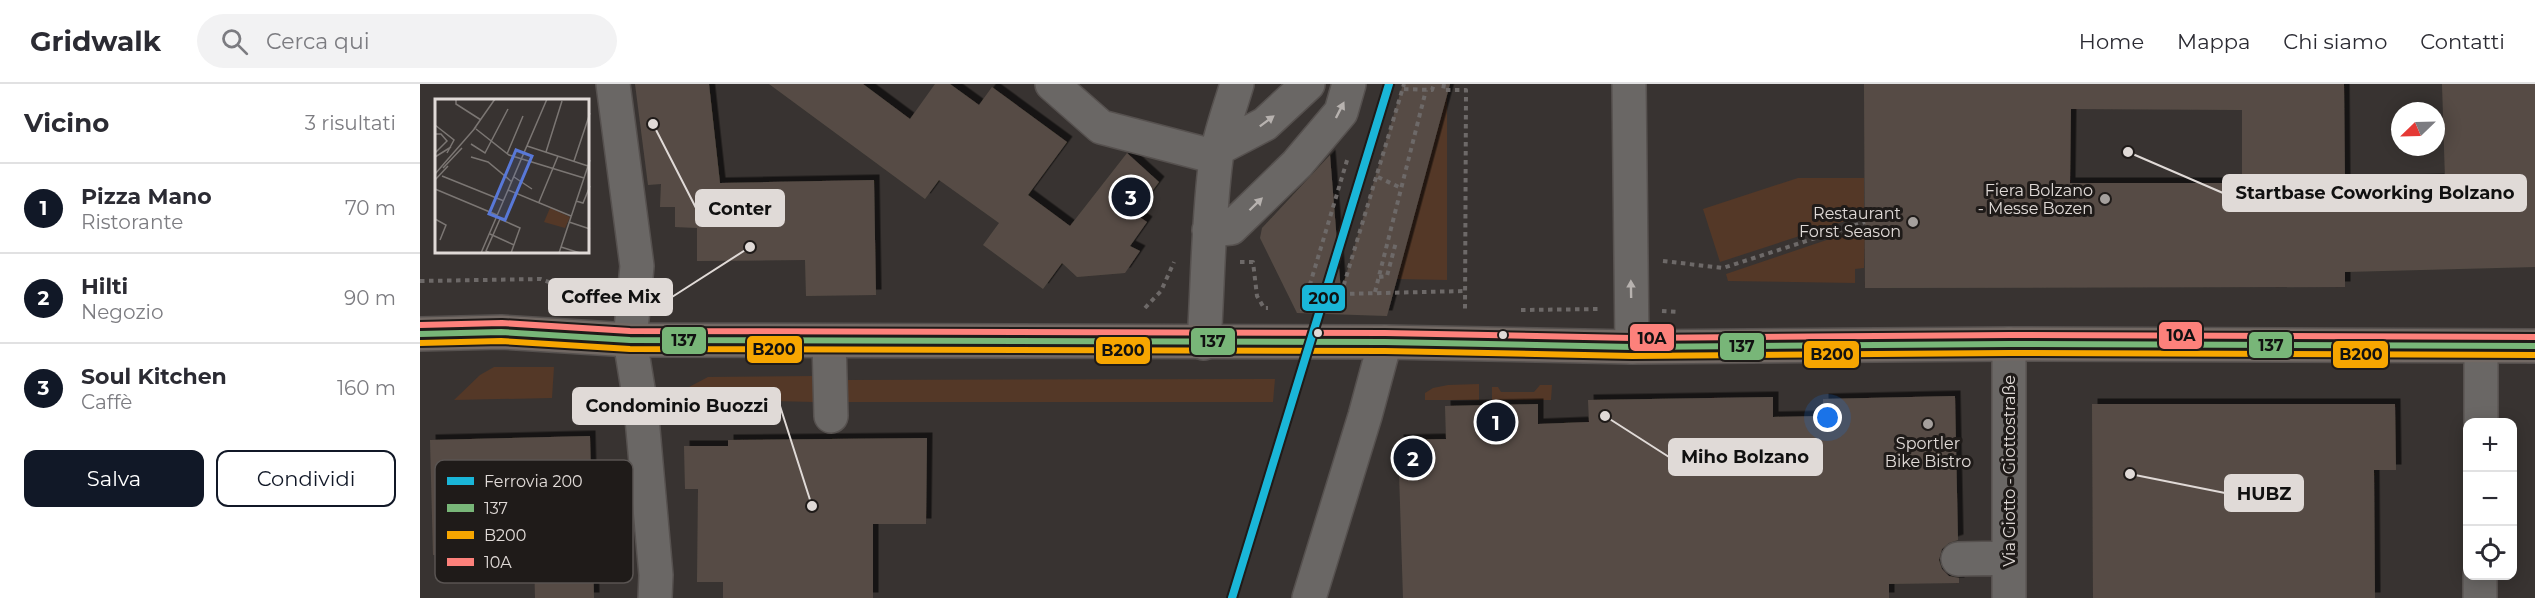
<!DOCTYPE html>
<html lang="it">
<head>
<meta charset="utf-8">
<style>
  body { margin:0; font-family:Montserrat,sans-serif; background:#f2f2f3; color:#2b2b33 }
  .controls { position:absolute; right:18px; bottom:18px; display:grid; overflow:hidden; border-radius:12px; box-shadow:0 3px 15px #0003 }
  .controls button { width:54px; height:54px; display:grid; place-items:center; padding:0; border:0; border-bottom:2px solid #e1e1e2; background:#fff; color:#2b2b33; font:30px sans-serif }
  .compass { position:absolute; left:1971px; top:18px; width:54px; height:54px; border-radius:50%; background:#fff; box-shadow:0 3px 15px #0003; rotate:247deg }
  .you { position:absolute; left:1408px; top:334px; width:21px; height:21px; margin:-15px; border:4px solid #fff; border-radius:50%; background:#1a73e8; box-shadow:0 0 0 9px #1a73e833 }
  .badge { display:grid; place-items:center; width:39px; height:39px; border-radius:50%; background:#111827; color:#fff; font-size:20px; font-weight:700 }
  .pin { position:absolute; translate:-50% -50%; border:3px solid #fff; box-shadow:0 2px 6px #0006 }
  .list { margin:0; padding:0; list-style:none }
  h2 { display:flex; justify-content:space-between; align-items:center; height:78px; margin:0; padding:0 24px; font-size:26px }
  h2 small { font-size:20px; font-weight:400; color:#7c7c81 }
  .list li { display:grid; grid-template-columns:39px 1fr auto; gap:18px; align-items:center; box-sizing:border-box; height:90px; padding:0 24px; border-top:2px solid #e1e1e2 }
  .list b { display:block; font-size:22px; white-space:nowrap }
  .list p { margin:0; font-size:20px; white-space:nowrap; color:#7c7c81 }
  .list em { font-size:20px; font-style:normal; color:#7c7c81 }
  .actions { display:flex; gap:12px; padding:18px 24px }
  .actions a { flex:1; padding:14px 0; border:2px solid #111827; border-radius:12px; text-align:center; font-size:21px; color:#111827 }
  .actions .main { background:#111827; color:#fff }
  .icon { flex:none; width:33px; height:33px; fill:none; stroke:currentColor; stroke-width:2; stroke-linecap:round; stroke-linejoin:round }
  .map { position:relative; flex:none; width:2115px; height:514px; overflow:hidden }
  header { display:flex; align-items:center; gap:36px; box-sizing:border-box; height:84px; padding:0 30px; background:#fff; border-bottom:2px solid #e1e1e2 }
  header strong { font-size:28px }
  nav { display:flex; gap:33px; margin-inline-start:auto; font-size:21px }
  .search { width:420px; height:54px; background:#f2f2f3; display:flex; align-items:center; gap:15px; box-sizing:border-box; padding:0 21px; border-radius:33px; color:#7c7c81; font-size:22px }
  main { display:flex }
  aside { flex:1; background:#fff }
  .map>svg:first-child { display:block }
  .green { fill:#543827 }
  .building { fill:#564c45; fill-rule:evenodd; filter:url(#shadow) }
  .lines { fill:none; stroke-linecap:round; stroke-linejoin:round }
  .minor-casing { stroke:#56514f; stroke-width:36 }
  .major-casing { stroke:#56514f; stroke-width:36 }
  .path { stroke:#6d6968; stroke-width:4; stroke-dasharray:4.5 4.5; stroke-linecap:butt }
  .minor { stroke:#6a6765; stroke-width:33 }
  .major { stroke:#726964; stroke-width:33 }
  .bus-1-casing { stroke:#1f1b19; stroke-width:10 }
  .bus-2-casing { stroke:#1f1b19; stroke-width:10 }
  .bus-3-casing { stroke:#1f1b19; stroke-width:10 }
  .bus-1 { stroke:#78b678; stroke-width:6 }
  .bus-2 { stroke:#f7a600; stroke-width:6 }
  .bus-3 { stroke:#fd817b; stroke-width:6 }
  .rail-1-casing { stroke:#1f1b19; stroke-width:12 }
  .rail-1 { stroke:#1ab6d8; stroke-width:8 }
  .oneway { fill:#b7b2af }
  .poi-dot { fill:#a5a09d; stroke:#1f1b19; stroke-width:2 }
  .bus-dot { fill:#e0dad7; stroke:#1f1b19; stroke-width:2 }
  .labels { text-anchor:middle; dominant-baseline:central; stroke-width:6; stroke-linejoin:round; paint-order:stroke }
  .poi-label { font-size:16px; fill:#e0dad7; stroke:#1f1b19; text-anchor:end }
  .street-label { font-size:16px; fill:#e0dad7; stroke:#1f1b19 }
  .inset-road { fill:none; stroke:#7b7673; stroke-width:1.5 }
  .view { fill:#5878d8; fill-opacity:0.15; stroke:#5878d8; stroke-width:3 }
  .inset-edge { fill:none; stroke:#e0dad7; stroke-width:3 }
  .key { fill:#1f1b19; stroke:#595452; stroke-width:1.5 }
  .key-label { font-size:16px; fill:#e0dad7 }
  .leader { fill:none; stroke:#e0dad7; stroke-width:2 }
  .callout-dot { fill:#e0dad7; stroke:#1f1b19; stroke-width:2 }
  .callout { fill:#e0dad7; stroke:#e0dad7; stroke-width:2 }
  .callout-label { font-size:18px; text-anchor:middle; font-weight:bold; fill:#111 }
  .line-badge { stroke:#1f1b19; stroke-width:2 }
  .pale-badge-label { font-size:16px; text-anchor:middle; font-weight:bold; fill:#111 }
</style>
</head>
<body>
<header>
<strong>Gridwalk</strong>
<div class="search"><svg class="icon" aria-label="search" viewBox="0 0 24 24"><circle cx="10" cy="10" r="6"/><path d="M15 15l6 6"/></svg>Cerca qui</div>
<nav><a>Home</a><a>Mappa</a><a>Chi siamo</a><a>Contatti</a></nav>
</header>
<main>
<aside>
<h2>Vicino<small>3 risultati</small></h2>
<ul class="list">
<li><span class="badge">1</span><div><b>Pizza Mano</b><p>Ristorante</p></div><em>70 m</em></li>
<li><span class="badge">2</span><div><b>Hilti</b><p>Negozio</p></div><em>90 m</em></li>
<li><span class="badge">3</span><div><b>Soul Kitchen</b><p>Caffè</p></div><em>160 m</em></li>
</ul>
<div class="actions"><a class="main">Salva</a><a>Condividi</a></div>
</aside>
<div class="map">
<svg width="2115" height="514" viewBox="0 0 2115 514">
  <defs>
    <filter id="shadow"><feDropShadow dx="5.5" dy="-5.5" stdDeviation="0" flood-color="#0009"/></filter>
  </defs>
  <rect width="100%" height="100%" fill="#383331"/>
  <path class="green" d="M 1027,11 L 1027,196 L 977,195 Z
    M 1378,94 L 1444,94 L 1444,131 L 1300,178 L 1283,125 Z
    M 1445,143 L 1444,184 L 1435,185 L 1435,199 L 1308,197 L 1306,190 Z
    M 74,283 L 134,283 L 132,314 L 34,316 L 60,291 Z
    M 394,292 L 394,318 L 263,315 L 269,303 L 288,293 Z
    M 855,295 L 853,318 L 423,318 L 421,296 Z
    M 1059,300 L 1059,316 L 1005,316 L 1005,309 L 1013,304 L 1028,301 Z
    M 1120,301 L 1132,301 L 1131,316 L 1072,316 L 1072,303 L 1078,303 L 1081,308 L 1114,308 Z"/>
  <path class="building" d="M 215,0 L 289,0 L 300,99 L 454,96 L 456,211 L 386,212 L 385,176 L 277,177 L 277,144 L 255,143 L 255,123 L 240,123 L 241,100 L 228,101 Z
    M 349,0 L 443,0 L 490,35 L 515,0 L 530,0 L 559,21 L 572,3 L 647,58 L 608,111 L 650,142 L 707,69 L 739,98 L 715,130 L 727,138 L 710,162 L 720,167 L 705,189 L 657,193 L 642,179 L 623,205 L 563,161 L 579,139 L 519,96 L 505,115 Z
    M 983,0 L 1030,0 L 967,232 L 877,229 L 840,154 L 842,144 L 910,71 L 921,208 Z
    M 1444,0 L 1924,0 L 1925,98 L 2025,95 L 2022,0 L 2115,0 L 2115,183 L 1925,188 L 1925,203 L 1445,204 ZM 1651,25 L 1822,26 L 1822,99 L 1650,99 Z
    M 1535,312 L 1538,456 L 1529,459 L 1522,465 L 1519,476 L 1522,485 L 1529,492 L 1539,494 L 1539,499 L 1469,500 L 1469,514 L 983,514 L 978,356 L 1026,355 L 1025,322 L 1118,320 L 1118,340 L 1169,338 L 1168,316 L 1353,313 L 1353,333 L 1403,332 L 1403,315 Z
    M 1672,320 L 1975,320 L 1976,386 L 1954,386 L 1955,514 L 1673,514 Z
    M 170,352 L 174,514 L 115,514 L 114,469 L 13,471 L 10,356 Z
    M 507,354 L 506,440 L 453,440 L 453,514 L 303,514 L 303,498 L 277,498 L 278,405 L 265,405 L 264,362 L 308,362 L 308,356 Z"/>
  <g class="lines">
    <g class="minor-casing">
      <path id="minor" d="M 193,0 L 217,182 L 210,256 L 221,323 L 236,491 L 235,514
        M 632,0 L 681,43 L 796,73
        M 1209,0 L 1212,263
        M 799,64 L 845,40 L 888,0
        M 789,146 L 811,144 L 877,80 L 921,28 L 929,0
        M 409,257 L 411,332
        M 784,259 C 788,198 788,136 796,75 C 800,50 810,24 817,0
        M 1589,260 L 1589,514
        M 2061,338 L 2061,263
        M 1538,475 L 1589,474
        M 889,514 L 945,332 L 965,258
        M 2060,514 L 2060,492"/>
    </g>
    <g class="major-casing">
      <path id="major" d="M 0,250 L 81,248 L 210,256 L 965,258 L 1212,263 L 1589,260 L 2115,262"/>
    </g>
    <path class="path" d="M 1024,0 L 1023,6 L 1046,6 L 1045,228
      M 984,5 L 1012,6 L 1014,0
      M 958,93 L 981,104
      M 1243,177 L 1303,184 L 1445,138
      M 820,178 L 833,178 L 837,212 L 844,224 L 848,224
      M 959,193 L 967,192 L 976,158
      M 0,197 L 121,195 L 181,218
      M 955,208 L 1006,6
      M 921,210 L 1045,207
      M 153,219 L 167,213 L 182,197
      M 725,224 L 741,207 L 754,178
      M 1101,226 L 1181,225
      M 882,227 L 928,73
      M 916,227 L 984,0
      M 1242,227 L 1259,228"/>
    <use href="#minor" class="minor"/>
    <use href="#major" class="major"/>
    <g class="bus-1-casing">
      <path id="bus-1" d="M 0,250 L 81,248 L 210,256 L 965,258 L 1212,263 L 1589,260 L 2115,262"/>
    </g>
    <g class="bus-2-casing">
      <path id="bus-2" d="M 0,259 L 81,257 L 210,265 L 965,267 L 1212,272 L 1589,269 L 2115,271"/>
    </g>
    <g class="bus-3-casing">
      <path id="bus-3" d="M 0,241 L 82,239 L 210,247 L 965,249 L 1212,254 L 1589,251 L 2115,253"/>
    </g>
    <use href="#bus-1" class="bus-1"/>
    <use href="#bus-2" class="bus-2"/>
    <use href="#bus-3" class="bus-3"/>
    <g class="rail-1-casing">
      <path id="rail-1" d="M 812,514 L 969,0"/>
    </g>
    <use href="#rail-1" class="rail-1"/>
  </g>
  <defs><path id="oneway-solid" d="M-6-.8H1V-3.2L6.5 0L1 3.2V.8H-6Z" transform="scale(1.5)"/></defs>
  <g class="oneway">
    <use href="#oneway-solid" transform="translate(920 26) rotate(-63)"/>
    <use href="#oneway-solid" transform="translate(847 37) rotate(-37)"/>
    <use href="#oneway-solid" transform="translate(836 120) rotate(-44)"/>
    <use href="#oneway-solid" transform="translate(1211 205) rotate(-91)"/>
  </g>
  <g class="poi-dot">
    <circle cx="1685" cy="115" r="6"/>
    <circle cx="1493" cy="138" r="6"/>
    <circle cx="1508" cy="340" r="6"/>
  </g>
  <g class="bus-dot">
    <circle cx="898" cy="249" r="5"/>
    <circle cx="1083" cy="251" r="5"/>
  </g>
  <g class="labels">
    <g class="poi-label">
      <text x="1673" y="106">Fiera Bolzano<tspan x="1673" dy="18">- Messe Bozen</tspan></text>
      <text x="1481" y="129">Restaurant<tspan x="1481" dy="18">Forst Season</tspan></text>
      <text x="1508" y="359" text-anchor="middle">Sportler<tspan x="1508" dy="18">Bike Bistro</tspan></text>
    </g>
    <g class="street-label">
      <text transform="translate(1589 387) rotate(-90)">Via Giotto - Giottostraße</text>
    </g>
  </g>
  <g transform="translate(15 15)">
    <rect width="154" height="154" fill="#383331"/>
    <path d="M 115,109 L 135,118 L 130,129 L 109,123 Z" fill="#543827"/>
    <path class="inset-road" d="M 21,0 L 21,5 L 46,21M 0,26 L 19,41 L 12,54M 39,30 L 60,0M 41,30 L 74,56 L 149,79M 0,35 L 6,35 L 12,42 L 0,54M 36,45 L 50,54 L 73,10M 92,47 L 153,67M 111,53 L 127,2M 72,55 L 88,17M 0,58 L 16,48M 36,58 L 53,63 L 77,83M 139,62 L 155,14M 8,69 L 27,49M 0,75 L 41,28M 7,77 L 69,102M 79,78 L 97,90M 0,81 L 13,67M 0,90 L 62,116M 73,91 L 136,117M 141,102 L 148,104 L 155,87M 104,103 L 123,57M 0,120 L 11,126 L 5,141M 134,123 L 155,130M 55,135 L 79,146M 126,148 L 145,154M 46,154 L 112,0M 55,154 L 51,152 L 65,120 L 85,129 L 76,154M 124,154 L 155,61"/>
    <path class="view" d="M 81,51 L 97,57 L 70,121 L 54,115 Z"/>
    <rect width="154" height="154" class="inset-edge"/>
  </g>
  <rect x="15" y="376" width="198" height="123" rx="9" class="key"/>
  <rect x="27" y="393" width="27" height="8" fill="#1ab6d8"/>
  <rect x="27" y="420" width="27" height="8" fill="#78b678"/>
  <rect x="27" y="447" width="27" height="8" fill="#f7a600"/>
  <rect x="27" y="474" width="27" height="8" fill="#fd817b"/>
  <g class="key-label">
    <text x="64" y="403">Ferrovia 200</text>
    <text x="64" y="430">137</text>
    <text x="64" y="457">B200</text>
    <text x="64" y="484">10A</text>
  </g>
  <path class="leader" d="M1708 68L1803 109M233 40L276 124M330 163L252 213M392 422L360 322M1185 332L1249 373M1710 390L1805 409"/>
  <g class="callout-dot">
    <circle cx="1708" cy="68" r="6"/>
    <circle cx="233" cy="40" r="6"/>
    <circle cx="330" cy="163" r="6"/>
    <circle cx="392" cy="422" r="6"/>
    <circle cx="1185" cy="332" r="6"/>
    <circle cx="1710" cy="390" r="6"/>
  </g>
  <g class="callout">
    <rect x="1803" y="91" width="303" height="36" rx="6"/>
    <rect x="276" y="106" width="88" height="36" rx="6"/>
    <rect x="129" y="195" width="123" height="36" rx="6"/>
    <rect x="153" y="304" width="207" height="36" rx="6"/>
    <rect x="1249" y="355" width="153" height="36" rx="6"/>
    <rect x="1805" y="391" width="78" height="36" rx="6"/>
  </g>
  <g class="callout-label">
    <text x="1955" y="115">Startbase Coworking Bolzano</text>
    <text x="320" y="131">Conter</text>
    <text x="191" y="219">Coffee Mix</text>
    <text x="257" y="328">Condominio Buozzi</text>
    <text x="1325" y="379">Miho Bolzano</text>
    <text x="1844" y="416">HUBZ</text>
  </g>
  <g class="line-badge">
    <rect x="881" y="200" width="45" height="28" rx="6" fill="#1ab6d8"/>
    <rect x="1738" y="237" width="45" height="29" rx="6" fill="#fd817b"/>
    <rect x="1209" y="239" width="46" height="29" rx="6" fill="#fd817b"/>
    <rect x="241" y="242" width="46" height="29" rx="6" fill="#78b678"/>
    <rect x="770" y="243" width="46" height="29" rx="6" fill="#78b678"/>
    <rect x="1828" y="247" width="45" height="28" rx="6" fill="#78b678"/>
    <rect x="1299" y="248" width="46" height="29" rx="6" fill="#78b678"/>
    <rect x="326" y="251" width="57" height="29" rx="6" fill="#f7a600"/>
    <rect x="675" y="252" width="56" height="29" rx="6" fill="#f7a600"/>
    <rect x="1912" y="256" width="57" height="29" rx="6" fill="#f7a600"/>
    <rect x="1383" y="256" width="57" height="29" rx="6" fill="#f7a600"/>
  </g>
  <g class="pale-badge-label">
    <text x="904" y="220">200</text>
    <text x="1761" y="257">10A</text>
    <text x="1232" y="260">10A</text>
    <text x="264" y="262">137</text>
    <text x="793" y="263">137</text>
    <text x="1851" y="267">137</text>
    <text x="1322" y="268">137</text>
    <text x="354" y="271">B200</text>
    <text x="703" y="272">B200</text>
    <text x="1941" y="276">B200</text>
    <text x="1412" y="276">B200</text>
  </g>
</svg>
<div class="controls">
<button>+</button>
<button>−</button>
<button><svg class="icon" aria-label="locate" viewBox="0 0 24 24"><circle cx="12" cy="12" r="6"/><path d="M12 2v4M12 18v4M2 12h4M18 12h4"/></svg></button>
</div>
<svg class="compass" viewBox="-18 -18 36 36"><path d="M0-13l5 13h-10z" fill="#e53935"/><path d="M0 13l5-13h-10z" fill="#7c7c81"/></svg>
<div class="you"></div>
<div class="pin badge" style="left:1076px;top:338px">1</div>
<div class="pin badge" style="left:993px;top:374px">2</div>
<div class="pin badge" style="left:711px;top:113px">3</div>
</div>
</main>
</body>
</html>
